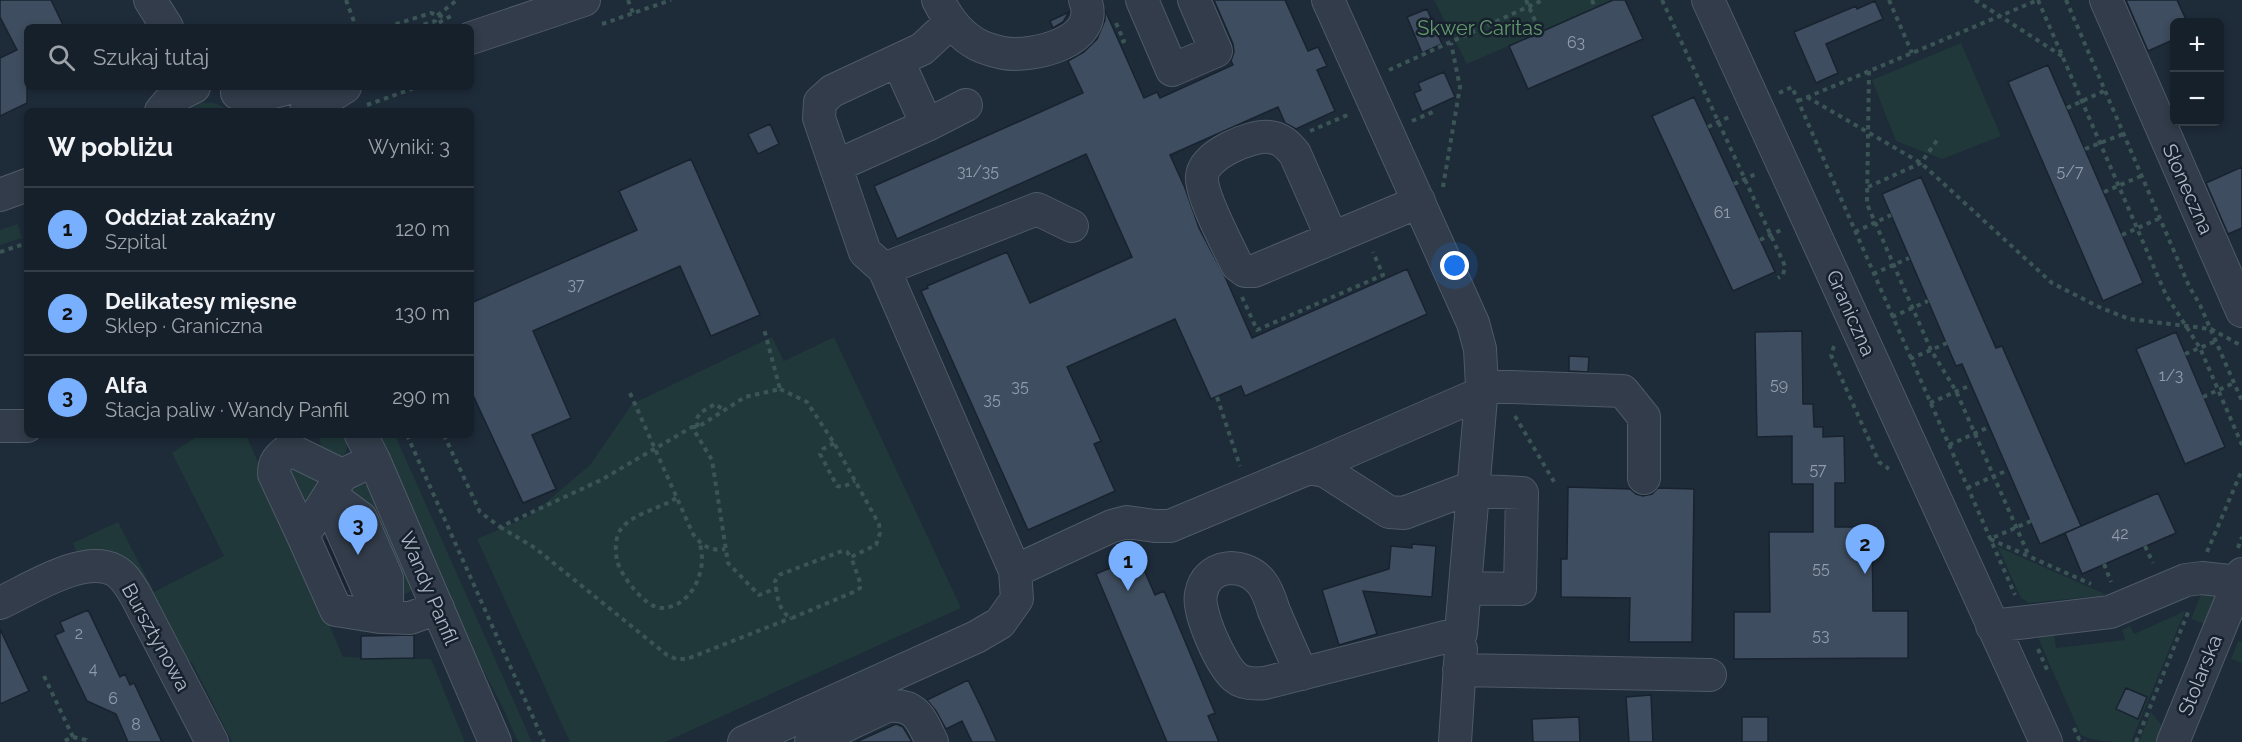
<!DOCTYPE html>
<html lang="pl">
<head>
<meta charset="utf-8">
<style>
  body { margin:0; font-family:Raleway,sans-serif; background:#232d37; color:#f1f3f6 }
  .controls { position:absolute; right:18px; top:18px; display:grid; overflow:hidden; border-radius:9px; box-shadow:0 3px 9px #0003 }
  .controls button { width:54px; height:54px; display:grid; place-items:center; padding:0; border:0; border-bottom:2px solid #353e47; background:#16202b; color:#f1f3f6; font:30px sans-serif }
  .you { position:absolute; left:1455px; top:266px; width:21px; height:21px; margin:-15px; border:4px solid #fff; border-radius:50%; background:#1a73e8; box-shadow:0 0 0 9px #1a73e833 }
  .badge { display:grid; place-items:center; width:39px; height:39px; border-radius:50%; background:#78b0ff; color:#111; font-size:20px; font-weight:700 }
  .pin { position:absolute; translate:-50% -50px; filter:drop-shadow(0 2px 3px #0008) }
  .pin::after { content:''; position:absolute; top:32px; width:21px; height:18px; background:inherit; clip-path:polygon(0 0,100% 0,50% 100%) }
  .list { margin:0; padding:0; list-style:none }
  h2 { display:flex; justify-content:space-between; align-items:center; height:78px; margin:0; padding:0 24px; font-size:26px }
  h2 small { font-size:20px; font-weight:400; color:#9ea3a9 }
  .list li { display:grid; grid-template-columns:39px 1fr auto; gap:18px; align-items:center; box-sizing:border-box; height:84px; padding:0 24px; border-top:2px solid #353e47 }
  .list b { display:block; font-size:22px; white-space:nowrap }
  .list p { margin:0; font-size:20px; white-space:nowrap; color:#9ea3a9 }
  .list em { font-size:20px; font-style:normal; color:#9ea3a9 }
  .icon { flex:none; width:33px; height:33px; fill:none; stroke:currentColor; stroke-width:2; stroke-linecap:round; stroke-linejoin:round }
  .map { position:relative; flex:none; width:2242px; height:742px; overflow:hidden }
  .search { position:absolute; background:#16202b; box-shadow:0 3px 9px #0003; left:24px; top:24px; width:450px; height:66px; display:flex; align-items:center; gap:15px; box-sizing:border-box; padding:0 21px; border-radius:9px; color:#9ea3a9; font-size:22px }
  .panel { position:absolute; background:#16202b; box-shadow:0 3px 9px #0003; left:24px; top:108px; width:450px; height:330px; border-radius:9px }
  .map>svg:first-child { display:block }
  .green { fill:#20383a }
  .building { fill:#3e4d5f; stroke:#192330; stroke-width:1.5 }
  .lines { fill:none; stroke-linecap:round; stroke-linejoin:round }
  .minor-casing { stroke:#4f5a68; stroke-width:34 }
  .path { stroke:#3b5455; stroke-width:4; stroke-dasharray:4.5 4.5; stroke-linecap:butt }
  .minor { stroke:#323c4a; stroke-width:32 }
  .labels { text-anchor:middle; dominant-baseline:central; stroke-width:5; stroke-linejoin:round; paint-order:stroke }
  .number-label { font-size:16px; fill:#909cad }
  .park-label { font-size:20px; fill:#61996c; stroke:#17212e }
  .street-label { font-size:20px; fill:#acb7c7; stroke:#17212e }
</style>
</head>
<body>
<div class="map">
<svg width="2242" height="742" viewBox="0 0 2242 742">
  <rect width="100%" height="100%" fill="#1e2b39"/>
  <path class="green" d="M 1434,0 L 1613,0 L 1467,64 Z
    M 1961,43 L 2001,136 L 1942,159 L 1896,141 L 1872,80 Z
    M 201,103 L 214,103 L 233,111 L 186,111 Z
    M 18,224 L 22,238 L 0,245 L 0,230 Z
    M 772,337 L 784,361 L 834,337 L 961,608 L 665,742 L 570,742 L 477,539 L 530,516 L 590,465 L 632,404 Z
    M 199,435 L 246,435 L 343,657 L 431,659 L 465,742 L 232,742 L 192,662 L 185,662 L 145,584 L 77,554 L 73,543 L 118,522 L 154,592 L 224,556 L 172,453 Z
    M 319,435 L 345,435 L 348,441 L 346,452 L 340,458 L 325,453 L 321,447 Z
    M 378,435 L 395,435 L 532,742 L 518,742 L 505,712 L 465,635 Z
    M 294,459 L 330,477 L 312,506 L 298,502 L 284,473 Z
    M 358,483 L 364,484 L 372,489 L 415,589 L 405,594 L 394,595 L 350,492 L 352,486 Z
    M 1998,547 L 2107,595 L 2029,603 L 2021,598 Z
    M 2203,589 L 2220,592 L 2207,625 L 2191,619 Z
    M 2185,611 L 2131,742 C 2115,742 2094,742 2081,735 L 2035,631 L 2053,628 L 2056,648 L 2125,640 L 2122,630 L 2130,626 L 2134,634 Z
    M 2238,641 L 2242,642 L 2242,663 L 2231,659 Z
    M 2151,712 L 2165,729 L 2160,742 L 2139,742 Z"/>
  <path class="building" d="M 0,0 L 51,0 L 64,27 L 27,27 L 27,103 L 0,116 L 0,58 L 17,50 L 0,17 Z
    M 1214,0 L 1285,0 L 1308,51 L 1318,47 L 1327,66 L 1317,70 L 1335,111 L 1296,129 L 1285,123 L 1278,107 L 1170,155 L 1185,188 L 1199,228 L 1226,279 L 1252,338 L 1407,269 L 1427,314 L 1245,396 L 1241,386 L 1211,399 L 1175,319 L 1067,367 L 1101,441 L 1094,444 L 1115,491 L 1028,530 L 921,291 L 928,288 L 927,286 L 1007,252 L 1030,303 L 1132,257 L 1086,154 L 897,239 L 874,186 L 1083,93 L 1068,61 L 1084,52 L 1097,39 L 1105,20 L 1105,10 L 1144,98 L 1157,92 L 1160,98 L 1233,65 L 1231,61 L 1234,52 L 1233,44 Z
    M 1613,0 L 1625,0 L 1643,39 L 1528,89 L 1509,46 Z
    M 2126,0 L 2177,0 L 2187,22 L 2175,22 L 2175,39 L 2148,51 Z
    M 1875,1 L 1883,19 L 1826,44 L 1838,73 L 1816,83 L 1794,32 L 1856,6 L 1857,9 Z
    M 1427,9 L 1442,44 L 1422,53 L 1407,17 Z
    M 1069,12 L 1063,22 L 1053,28 L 1050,21 Z
    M 2048,65 L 2143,283 L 2103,301 L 2008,82 Z
    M 1444,72 L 1455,97 L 1422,112 L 1414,93 L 1421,90 L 1418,83 Z
    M 1694,97 L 1775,272 L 1733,291 L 1652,116 Z
    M 770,124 L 779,144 L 758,154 L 748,134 Z
    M 691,159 L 760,315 L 711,336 L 680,266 L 533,331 L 571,418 L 532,435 L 556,489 L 523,503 L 471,391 L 471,303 L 637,230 L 619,191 Z
    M 2242,167 L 2242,228 L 2228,234 L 2206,183 Z
    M 1921,177 L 1996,348 L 2002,346 L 2081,526 L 2040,544 L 1962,364 L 1956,366 L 1882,194 Z
    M 1802,331 L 1803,404 L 1813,404 L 1814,427 L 1823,427 L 1823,437 L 1844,436 L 1845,483 L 1835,483 L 1835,527 L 1872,527 L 1873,611 L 1908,611 L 1908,658 L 1734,659 L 1734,612 L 1770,612 L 1769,532 L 1813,532 L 1813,484 L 1792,484 L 1792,436 L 1757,437 L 1755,332 Z
    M 2176,332 L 2225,447 L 2185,464 L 2136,349 Z
    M 1569,356 L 1589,357 L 1588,372 L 1569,371 Z
    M 1568,487 L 1630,489 L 1636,494 L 1643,496 L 1652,494 L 1658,488 L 1694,489 L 1692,642 L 1629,642 L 1630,598 L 1561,597 L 1561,559 L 1567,559 Z
    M 2158,493 L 2176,533 L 2082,574 L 2065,533 Z
    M 325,540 L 326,540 L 348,589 L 347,590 Z
    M 1412,544 L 1436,546 L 1432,597 L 1363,591 L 1377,634 L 1339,645 L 1322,590 L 1389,569 L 1391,546 L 1412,548 Z
    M 1138,556 L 1155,595 L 1164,591 L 1215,713 L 1208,716 L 1219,742 L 1167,742 L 1096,574 Z
    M 88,610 L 120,677 L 125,674 L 130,685 L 134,683 L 162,742 L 128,742 L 116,714 L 87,701 L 55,635 L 64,631 L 60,622 Z
    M 0,629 L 29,691 L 0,704 Z
    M 414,635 L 414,658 L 361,659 L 361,636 Z
    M 968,680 L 983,711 L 997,742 L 972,742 L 962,721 L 946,729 L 936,711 L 927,700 Z
    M 2126,688 L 2147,697 L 2138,719 L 2116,709 Z
    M 1651,695 L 1653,742 L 1629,742 L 1626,697 Z
    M 1579,717 L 1580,742 L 1533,742 L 1532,719 Z
    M 1742,717 L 1768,717 L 1768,742 L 1742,742 Z
    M 896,724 L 903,727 L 912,742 L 856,742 Z"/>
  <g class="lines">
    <g class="minor-casing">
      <path id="minor" d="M 150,0 L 167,27
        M 938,0 C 947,17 956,31 973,42 C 980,47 994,51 1003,53 C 1032,58 1102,42 1085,0
        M 1142,0 L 1172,70 L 1216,51 L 1194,0
        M 1708,0 L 2046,742
        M 2106,0 L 2242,311
        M 950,23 L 922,49 L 832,91 L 820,102 L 819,118 L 865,252 L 884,269 L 1037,209 L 1072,226
        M 471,38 L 584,0
        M 237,93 L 258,96 L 293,87
        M 161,111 L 172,98 L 194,87
        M 306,111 L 345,87
        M 927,125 L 966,105
        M 836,166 L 927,125 L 898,61
        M 0,195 L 27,185
        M 1332,238 L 1295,154 C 1288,145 1281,138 1269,137 C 1250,135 1204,155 1202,176 C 1200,194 1228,246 1237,265 L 1245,271 L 1254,271 L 1409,206 L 1419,201
        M 884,269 L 1015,571
        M 1482,386 L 1623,391 L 1644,417 L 1644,478
        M 0,426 L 27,426
        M 361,435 L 374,460 L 495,742
        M 374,460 L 342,475 L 303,536 L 336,610 L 380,617 L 410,618 L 438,608
        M 1309,468 L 1470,398 L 1480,398
        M 330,495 L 361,518 L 387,578 L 387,617
        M 328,499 L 380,617
        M 303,536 L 274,474 C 274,462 278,458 287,451 L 295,452 L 342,475
        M 0,603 C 29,590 83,554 114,570 C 124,575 129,584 135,594 L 212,742
        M 1992,626 L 2110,612 L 2186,580 L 2202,578 L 2238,582
        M 1459,670 L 1710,675
        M 1302,674 C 1292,653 1283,632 1274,611 C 1271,601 1267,589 1261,582 C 1244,561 1206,563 1201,594 C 1197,612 1221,665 1235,677 C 1243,684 1255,684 1265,683 L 1461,633 L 1482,386 L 1480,349 L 1473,323 L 1328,0
        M 744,742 L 976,637 L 1000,623 L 1017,599 L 1015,571 L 1112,526 L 1127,522 L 1155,526 L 1170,526 L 1309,468 L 1325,471 L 1389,512 L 1404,513 L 1465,490 L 1522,493 L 1520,589 L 1465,588
        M 811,742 L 887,706 C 916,703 921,719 932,742
        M 1455,742 L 1461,649
        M 2173,742 L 2242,574"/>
    </g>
    <path class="path" d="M 346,0 L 356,27
      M 628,0 L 633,13
      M 1526,0 L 1540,32
      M 1592,0 L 1595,8
      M 1662,0 L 1785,266 L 1783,275 L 1778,278
      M 1889,0 L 1912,53
      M 1975,0 L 2062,56
      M 2038,0 L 2166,295 L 2200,348 L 2242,445
      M 2066,0 L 2189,286 L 2200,305 L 2242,401
      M 1116,23 L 1124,41 L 1120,43
      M 602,24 L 671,0
      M 387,27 L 431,13 L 446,18
      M 415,27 L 435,21 L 438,15 L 457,0
      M 431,27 L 451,16
      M 1389,70 L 1543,0
      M 1869,71 L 1867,204 L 1931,350 L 1956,391 L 2029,556
      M 1779,93 L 1792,87 L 2015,595
      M 1807,97 L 1921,163 L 2052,283 L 2099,307 L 2129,319 L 2211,329 L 2242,346
      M 1798,101 L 2038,0
      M 367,105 L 417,87
      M 2067,108 L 2104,91
      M 1412,121 L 1433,112
      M 1708,127 L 1731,116
      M 1310,131 L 1350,114
      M 2085,149 L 2123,134
      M 1734,184 L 1758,173
      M 1443,187 L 1460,87 L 1451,43
      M 1868,187 L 1921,163 L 1938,139
      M 2104,192 L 2141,176
      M 1855,232 L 1891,215
      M 2122,235 L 2160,218
      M 1760,240 L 1781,230
      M 0,252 L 27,243
      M 1873,274 L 1909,258
      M 1242,297 L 1257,330 L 1383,275 L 1373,252
      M 1892,317 L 1928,301
      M 1834,346 L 1831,355 L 1879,462 L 1889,469
      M 2185,354 L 2216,341
      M 1910,359 L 1947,343
      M 780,389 L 807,402 L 834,443 L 879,524 L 880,533 L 876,545 L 851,557 L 860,582 L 860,588 L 856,591 L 792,618 C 778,613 777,594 775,581 L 779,575 L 842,551 L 847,552 L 851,557
      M 630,393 L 693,534 C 701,545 711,552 725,549
      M 1217,397 L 1240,466
      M 2203,397 L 2234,383
      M 1930,403 L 1971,385
      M 1515,416 L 1556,485
      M 692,427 L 698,427 L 745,397 L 780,389 L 764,329
      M 698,427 L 696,420 L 700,413 L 715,404 L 724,410
      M 407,435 L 544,742
      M 444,435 L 480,512 L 500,527 L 601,480 L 692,427 L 712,460 L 728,563 L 759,595 L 777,588
      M 834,443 L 823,449 L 820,454 L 837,486 L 843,487 L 855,481
      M 1949,445 L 1989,427
      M 1967,488 L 2008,470
      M 676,498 C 660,509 633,513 621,529 C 615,537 615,551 617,560 C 620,575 646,609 662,608 C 693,607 709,567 699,542
      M 2031,521 L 1990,539 L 2091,584
      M 500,527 L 535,548 L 667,655 L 676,659 L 687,659 L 791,618
      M 2145,546 L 2153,563
      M 2238,548 L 2242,537
      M 2207,552 L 2242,470
      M 2104,564 L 2111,582
      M 2038,649 L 2048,672
      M 44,676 L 73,737 L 62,742
      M 2074,728 L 2079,739 L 2085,742
      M 73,737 L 86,740 L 87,742
      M 2136,742 L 2189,610"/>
    <use href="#minor" class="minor"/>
  </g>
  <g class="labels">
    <g class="number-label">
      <text x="1576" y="42">63</text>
      <text x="978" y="171">31/35</text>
      <text x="2070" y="171">5/7</text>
      <text x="1722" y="212">61</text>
      <text x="576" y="284">37</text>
      <text x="2171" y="375">1/3</text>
      <text x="1779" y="384">59</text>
      <text x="1020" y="386">35</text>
      <text x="992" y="399">35</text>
      <text x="1818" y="469">57</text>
      <text x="2120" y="533">42</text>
      <text x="1821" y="568">55</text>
      <text x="79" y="633">2</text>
      <text x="1821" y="635">53</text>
      <text x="93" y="668">4</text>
      <text x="113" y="698">6</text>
      <text x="136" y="724">8</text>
    </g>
    <g class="park-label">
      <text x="1480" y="28">Skwer Caritas</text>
    </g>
    <g class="street-label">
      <text transform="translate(2188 189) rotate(66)">Słoneczna</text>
      <text transform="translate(1851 313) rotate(66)">Graniczna</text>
      <text transform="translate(429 588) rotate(67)">Wandy Panfil</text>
      <text transform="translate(156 637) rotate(61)">Bursztynowa</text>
      <text transform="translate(2200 675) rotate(-68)">Stolarska</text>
    </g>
  </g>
</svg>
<div class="controls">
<button>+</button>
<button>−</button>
</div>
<div class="you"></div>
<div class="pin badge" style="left:1128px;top:591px">1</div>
<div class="pin badge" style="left:1865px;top:574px">2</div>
<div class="pin badge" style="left:358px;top:555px">3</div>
<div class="search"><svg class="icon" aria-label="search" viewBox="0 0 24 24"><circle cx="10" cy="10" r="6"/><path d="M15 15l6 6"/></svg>Szukaj tutaj</div>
<section class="panel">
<h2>W pobliżu<small>Wyniki: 3</small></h2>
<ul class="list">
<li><span class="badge">1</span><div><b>Oddział zakaźny</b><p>Szpital</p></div><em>120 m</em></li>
<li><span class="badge">2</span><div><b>Delikatesy mięsne</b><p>Sklep · Graniczna</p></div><em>130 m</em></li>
<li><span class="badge">3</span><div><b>Alfa</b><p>Stacja paliw · Wandy Panfil</p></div><em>290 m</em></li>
</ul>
</section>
</div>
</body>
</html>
